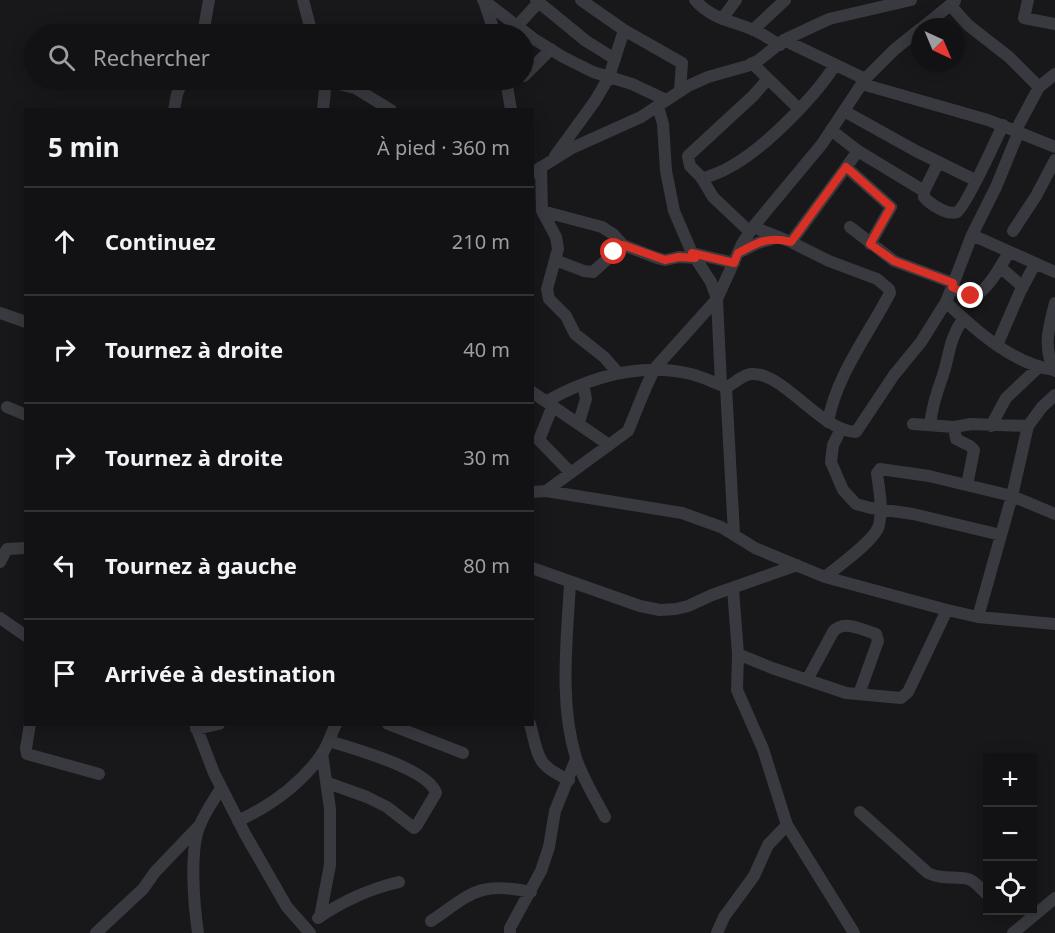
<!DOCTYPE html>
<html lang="fr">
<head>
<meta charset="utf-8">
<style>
  body { margin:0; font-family:"Noto Sans",sans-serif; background:#1b1b1d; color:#f1f3f6 }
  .controls { position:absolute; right:18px; bottom:18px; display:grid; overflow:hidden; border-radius:0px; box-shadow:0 3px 15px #0003 }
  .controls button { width:54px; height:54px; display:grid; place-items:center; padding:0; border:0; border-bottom:2px solid #313234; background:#121214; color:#f1f3f6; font:30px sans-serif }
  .compass { position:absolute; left:911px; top:18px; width:54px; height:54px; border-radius:50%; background:#121214; box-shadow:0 3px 15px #0003; rotate:136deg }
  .stop { position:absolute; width:18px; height:18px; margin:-14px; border:4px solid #d93025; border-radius:50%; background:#fff }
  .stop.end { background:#d93025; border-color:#fff; box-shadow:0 2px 6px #0008 }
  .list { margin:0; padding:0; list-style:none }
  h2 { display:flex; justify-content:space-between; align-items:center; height:78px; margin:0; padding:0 24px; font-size:26px }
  h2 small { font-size:20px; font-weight:400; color:#9c9ea0 }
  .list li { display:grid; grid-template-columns:39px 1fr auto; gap:18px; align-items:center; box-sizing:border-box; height:108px; padding:0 24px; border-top:2px solid #313234 }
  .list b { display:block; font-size:22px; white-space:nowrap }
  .list em { font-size:20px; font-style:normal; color:#9c9ea0 }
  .icon { flex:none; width:33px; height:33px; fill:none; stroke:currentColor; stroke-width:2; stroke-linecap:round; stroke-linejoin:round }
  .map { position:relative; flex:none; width:1055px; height:933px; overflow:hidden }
  .search { position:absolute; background:#121214; box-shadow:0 3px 15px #0003; left:24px; top:24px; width:510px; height:66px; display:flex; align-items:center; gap:15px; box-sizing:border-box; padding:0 21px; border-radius:33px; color:#9c9ea0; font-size:22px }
  .panel { position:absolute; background:#121214; box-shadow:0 3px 15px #0003; left:24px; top:108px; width:510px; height:618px; border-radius:0px }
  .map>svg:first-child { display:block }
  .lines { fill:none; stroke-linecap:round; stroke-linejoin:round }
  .minor { stroke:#393a3f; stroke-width:12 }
  .route { stroke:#d93025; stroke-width:8 }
</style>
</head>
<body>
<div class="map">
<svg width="1055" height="933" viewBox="0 0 1055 933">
  <rect width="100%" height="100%" fill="#18181a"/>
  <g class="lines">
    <path class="minor" d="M 303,0 L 312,34
      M 483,0 L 534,39 L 563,57 L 593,72 L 632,84 L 666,100
      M 536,0 L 586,41 L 615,59
      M 695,0 C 711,19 733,21 754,30 C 763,34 771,40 780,45
      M 1028,0 L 1024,18 L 1055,24
      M 484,1 L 495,34
      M 951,6 L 968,25 L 1009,57 L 1039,87
      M 722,19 L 736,0
      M 517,26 L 539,2
      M 923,27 L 955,1
      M 624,30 L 682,63 L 680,90
      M 753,30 L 785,0
      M 203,34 L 209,0
      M 784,40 L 865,79
      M 752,63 L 799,109
      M 524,76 L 551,49
      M 506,80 L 511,110
      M 326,81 L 355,88 L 391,110
      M 862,84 L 988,120 L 1055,147
      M 658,106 L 663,124 L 666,171 L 674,211 L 692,253 L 711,282 L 717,299 L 721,385
      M 174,110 L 177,94 L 183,80
      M 323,110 L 326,80
      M 844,111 L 916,151 L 975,180
      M 831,130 L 858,151 L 924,191
      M 1016,130 L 1039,87 L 1055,74
      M 555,156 L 595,101 L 609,77 L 624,30 L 581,0
      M 938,163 L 924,191 L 924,197 C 930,204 948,216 957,212 C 965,208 997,138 1003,125
      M 541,167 L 542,211 L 556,237 L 558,249 L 547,289 L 549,299 L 566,316 L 575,334 L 604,357 L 618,373
      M 846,167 L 891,207 L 870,244
      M 532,173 L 572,148 L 641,117 L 688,86 L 708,77 L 747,66 L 759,60 L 784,40 L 829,19 L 911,0
      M 702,179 C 711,175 720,173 728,168 C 762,151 815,97 835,65
      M 542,211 L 602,227 L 613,234 L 623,245 L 657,258 L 665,260 L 679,257 L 695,258
      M 753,227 L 791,242 L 829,261 L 877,279 L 889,289 L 890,293 C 868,335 836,376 828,422
      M 850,227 L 894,261 L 953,283
      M 1013,231 L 1036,196 L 1055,160
      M 750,232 L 713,197 L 701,177 L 690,166 L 688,156 L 753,96 L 768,79
      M 972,235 L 1055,272
      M 791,242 L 858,151
      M 692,253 L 734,263
      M 738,253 L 758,243 L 779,237
      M 555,260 L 584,271 L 593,272 L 623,245
      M 1000,267 L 1023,287
      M 952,287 L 972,235 L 996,187 L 1019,131
      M 946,302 C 975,330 1014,365 1055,370
      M 1055,303 C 1049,327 1042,347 1055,371
      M 0,313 L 26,322
      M 997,345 L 1020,292 L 1035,264
      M 726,387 L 734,534
      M 532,392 L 609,445
      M 547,401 C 592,376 640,362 691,374 C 703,377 715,383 726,387 C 735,384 741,375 751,374 C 783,371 820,431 856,432 L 894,375 L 921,342 L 946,302 L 952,287 C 958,290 967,298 974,296 C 986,293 1003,263 1009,252
      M 553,405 L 539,440 L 571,473
      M 7,407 L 26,415
      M 579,422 L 586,399 L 583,384
      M 913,424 L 954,427 L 971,424 L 1028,426
      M 930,425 C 932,407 936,394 942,378 C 950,355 948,341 963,319
      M 991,426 L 1006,398 L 1039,367
      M 954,427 L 956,439 L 970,446 L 974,450 L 967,485
      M 841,429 L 833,445 L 831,462 L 843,490 L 856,504 L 871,508 L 913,514 L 1001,535
      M 546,491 L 628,431 L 646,387 L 655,368 L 717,299 L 742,244 L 753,227 L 822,144 L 865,79 L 894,50 L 920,29
      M 532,492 L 546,491 L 682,513 L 721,527 L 755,548 L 825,577 L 947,610 L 978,617 L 1055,624
      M 0,562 L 7,549 L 26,548
      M 532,568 L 640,606 L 660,610 L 676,609 L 688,606 L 712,595 L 797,565
      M 825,577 C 838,566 876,540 879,525 C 883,508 879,489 877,473 L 880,469 L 929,476 L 1012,496 L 1055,514
      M 570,583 C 567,640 559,703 576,758 C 583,779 595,798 605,817
      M 733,589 L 738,654 L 737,690 L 763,749 L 787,825 L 854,933
      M 978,617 L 1012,496 L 1028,426 L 1042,407 L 1055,395
      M 0,618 L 26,636
      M 738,654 L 772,668 L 846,693 L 901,698 L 908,692 L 947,610
      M 807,680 L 833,632 C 843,619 863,630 876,634 L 878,641 L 859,694
      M 30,724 L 26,748 L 27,754 L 99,774
      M 195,724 L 214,773 L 245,834 L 287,907 L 310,933
      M 388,724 L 463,753
      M 530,724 C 539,758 536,765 569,780
      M 196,729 L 219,724
      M 328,783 L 367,797 L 387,807 L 414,828 L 417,825 L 436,793 C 429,769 352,748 329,741
      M 860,812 L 928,873 C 942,880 954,876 968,879 C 976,881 981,890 988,895
      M 238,821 C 270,806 301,784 322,754 C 328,745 331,734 336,724
      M 320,917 L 330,865 L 330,809 L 322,753
      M 318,918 C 343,901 369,889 399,882
      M 431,921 C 472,893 479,881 531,892
      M 96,933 L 143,889 L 155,872 L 199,826
      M 198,933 C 194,906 189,849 200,825 C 205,812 214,800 221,788
      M 510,933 L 510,928 L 541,871 L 549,847 L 555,811 L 576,759
      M 717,933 L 724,917 L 754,876 L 768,845 L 787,825
      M 1013,933 L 1055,898"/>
  </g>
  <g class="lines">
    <path class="route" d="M 614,252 L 623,245 L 665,260 L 679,257 L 695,258 L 692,253 L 734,263 L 738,253 C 758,242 769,236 791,242 L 846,167 L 891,207 L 870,244 L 894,261 L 953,283 L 952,287 L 971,296"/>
  </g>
</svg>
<div class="controls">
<button>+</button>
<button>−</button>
<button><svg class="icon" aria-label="locate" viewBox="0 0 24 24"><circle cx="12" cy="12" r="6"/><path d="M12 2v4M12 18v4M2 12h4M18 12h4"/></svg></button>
</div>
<svg class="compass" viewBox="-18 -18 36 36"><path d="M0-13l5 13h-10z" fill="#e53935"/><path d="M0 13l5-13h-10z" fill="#9c9ea0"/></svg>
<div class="stop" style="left:614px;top:252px"></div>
<div class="stop end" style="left:971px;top:296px"></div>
<div class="search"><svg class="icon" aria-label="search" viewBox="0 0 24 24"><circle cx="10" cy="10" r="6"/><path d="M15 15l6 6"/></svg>Rechercher</div>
<section class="panel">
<h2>5 min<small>À pied · 360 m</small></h2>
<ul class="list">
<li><svg class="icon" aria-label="ahead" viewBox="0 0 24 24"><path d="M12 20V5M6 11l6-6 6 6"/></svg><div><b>Continuez</b></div><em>210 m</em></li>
<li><svg class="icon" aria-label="right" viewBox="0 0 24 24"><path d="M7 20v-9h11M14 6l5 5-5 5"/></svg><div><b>Tournez à droite</b></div><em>40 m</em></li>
<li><svg class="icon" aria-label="right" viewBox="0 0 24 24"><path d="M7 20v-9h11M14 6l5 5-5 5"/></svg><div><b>Tournez à droite</b></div><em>30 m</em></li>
<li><svg class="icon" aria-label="left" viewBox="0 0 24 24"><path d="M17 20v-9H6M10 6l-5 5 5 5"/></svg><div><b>Tournez à gauche</b></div><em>80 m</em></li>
<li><svg class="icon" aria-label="arrive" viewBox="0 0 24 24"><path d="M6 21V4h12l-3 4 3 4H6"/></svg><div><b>Arrivée à destination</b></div></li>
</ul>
</section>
</div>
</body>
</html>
